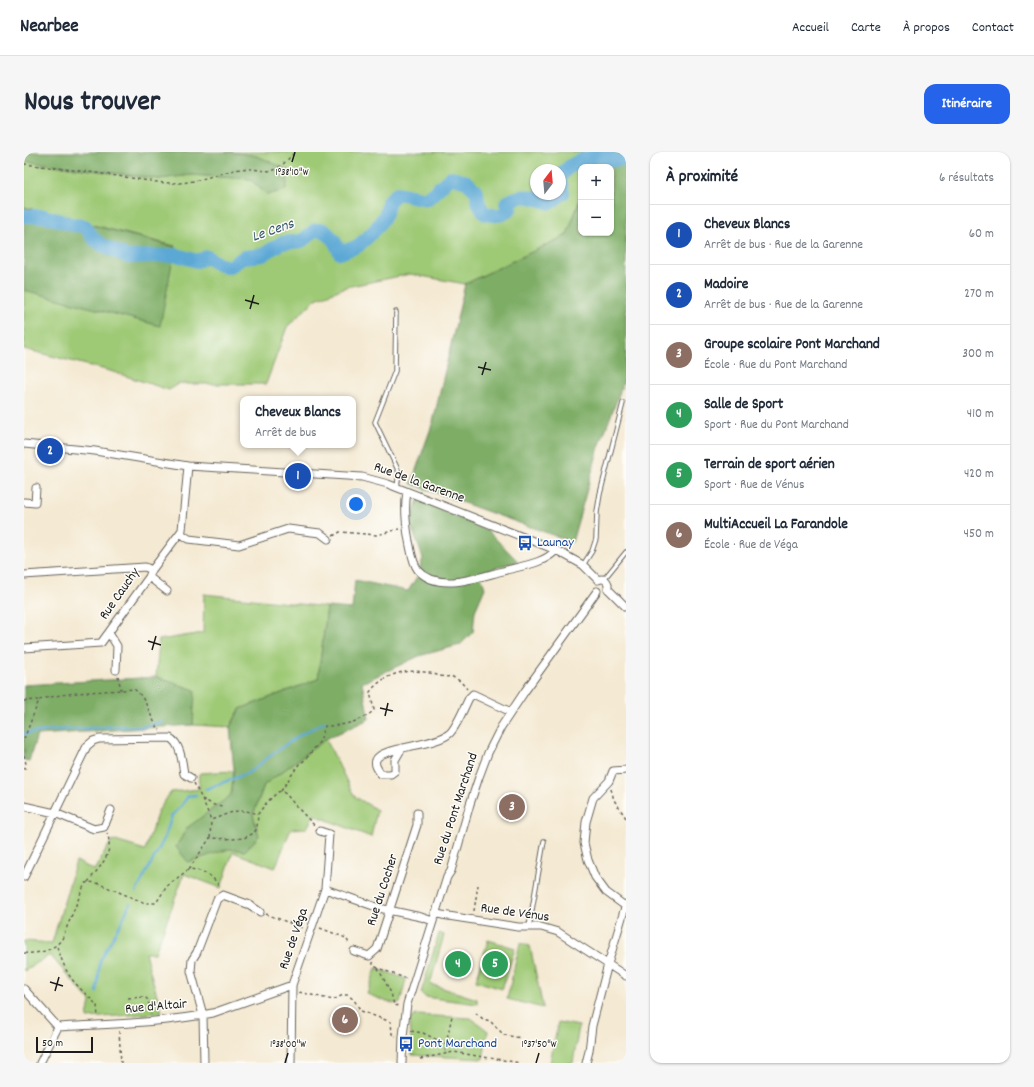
<!DOCTYPE html>
<html lang="fr">
<head>
<meta charset="utf-8">
<style>
  body { margin:0; font-family:Dekko,sans-serif; background:#f6f6f7; color:#1f2937 }
  .controls { position:absolute; right:12px; top:12px; display:grid; overflow:hidden; border-radius:8px; box-shadow:0 1px 3px #0004 }
  .controls button { width:36px; height:36px; display:grid; place-items:center; padding:0; border:0; border-bottom:1px solid #e0e1e3; background:#fff; color:#1f2937; font:20px sans-serif }
  .compass { position:absolute; left:506px; top:12px; width:36px; height:36px; border-radius:50%; background:#fff; box-shadow:0 1px 3px #0004; rotate:16deg }
  .scale { position:absolute; left:12px; bottom:10px; width:57px; box-sizing:border-box; padding-left:4px; border:2px solid #1c1c1c; border-top:0; font-size:11px; line-height:14px; white-space:nowrap; color:#1c1c1c; -webkit-text-stroke:3px #fdfcf7; paint-order:stroke }
  .you { position:absolute; left:332px; top:352px; width:14px; height:14px; margin:-10px; border:3px solid #fff; border-radius:50%; background:#1a73e8; box-shadow:0 0 0 6px #1a73e833 }
  .badge { display:grid; place-items:center; width:26px; height:26px; border-radius:50%; background:#2563eb; color:#fff; font-size:13px; font-weight:700 }
  .pin { position:absolute; translate:-50% -50%; border:2px solid #fff; box-shadow:0 1px 4px #0006 }
  .popup { position:absolute; left:216px; top:244px; width:116px; height:52px; box-sizing:border-box; display:grid; place-content:center; border-radius:8px; background:#fff; filter:drop-shadow(0 1px 3px #0005); font-size:13px; white-space:nowrap; color:#747a83 }
  .popup b { font-size:15px; color:#1f2937 }
  .popup::after { content:''; position:absolute; left:50%; top:100%; margin-left:-8px; border:8px solid transparent; border-top-color:#fff }
  .list { margin:0; padding:0; list-style:none }
  h2 { display:flex; justify-content:space-between; align-items:center; height:52px; margin:0; padding:0 16px; font-size:17px }
  h2 small { font-size:13px; font-weight:400; color:#747a83 }
  .list li { display:grid; grid-template-columns:26px 1fr auto; gap:12px; align-items:center; box-sizing:border-box; height:60px; padding:0 16px; border-top:1px solid #e0e1e3 }
  .list b { display:block; font-size:15px; white-space:nowrap }
  .list p { margin:0; font-size:13px; white-space:nowrap; color:#747a83 }
  .list em { font-size:13px; font-style:normal; color:#747a83 }
  .map { position:relative; flex:none; width:602px; height:911px; overflow:hidden; border-radius:12px }
  header { display:flex; align-items:center; gap:24px; box-sizing:border-box; height:56px; padding:0 20px; background:#fff; border-bottom:1px solid #e0e1e3 }
  header strong { font-size:19px }
  nav { display:flex; gap:22px; margin-inline-start:auto; font-size:14px }
  .intro { display:flex; align-items:center; justify-content:space-between; box-sizing:border-box; height:96px; padding:0 24px }
  h1 { margin:0; font-size:28px }
  .button { padding:10px 18px; border-radius:12px; background:#2563eb; color:#fff; font-size:14px; font-weight:700 }
  main { display:flex; gap:24px; padding:0 24px }
  aside { flex:1; background:#fff; border-radius:12px; box-shadow:0 1px 3px #0004 }
  .map>svg:first-child { display:block }
  .green { fill:#9ec975; stroke:#5d7248; fill-rule:evenodd }
  .forest { fill:#7ead66; stroke:#4d6441 }
  .lines { fill:none; stroke-linecap:round; stroke-linejoin:round }
  .stream { stroke:#5ca8d5; stroke-width:2.5 }
  .river { stroke:#5ca8d5; stroke-width:14 }
  .lane-casing { stroke:#68645c; stroke-width:5.5 }
  .street-casing { stroke:#68645c; stroke-width:9 }
  .path { stroke:#68645c; stroke-width:1.5; stroke-dasharray:3 3; stroke-linecap:butt }
  .lane { stroke:#fff; stroke-width:3.5 }
  .street { stroke:#fff; stroke-width:7 }
  .ticks { fill:none; stroke:#1c1c1c; stroke-width:1.5 }
  .labels { text-anchor:middle; dominant-baseline:central; stroke-width:3; stroke-linejoin:round; paint-order:stroke }
  .street-label { font-size:14px; fill:#1c1c1c; stroke:#fdfcf7 }
  .transit-label { font-size:14px; fill:#164399; stroke:#fdfcf7; text-anchor:start }
  .water-label { font-size:15px; font-style:italic; fill:#395b6f; stroke:#fdfcf7 }
  .ticks-label { font-size:10px; text-anchor:middle; fill:#1c1c1c; stroke:#fdfcf7; stroke-width:3; stroke-linejoin:round; paint-order:stroke }
</style>
</head>
<body>
<header>
<strong>Nearbee</strong>
<nav><a>Accueil</a><a>Carte</a><a>À propos</a><a>Contact</a></nav>
</header>
<div class="intro"><h1>Nous trouver</h1><a class="button">Itinéraire</a></div>
<main>
<div class="map">
<svg width="602" height="911" viewBox="0 0 602 911">
  <rect width="100%" height="100%" fill="#fdfcf7"/>
  <filter id="ink" filterUnits="userSpaceOnUse"><feTurbulence type="fractalNoise" baseFrequency=".025" numOctaves="2"/><feDisplacementMap in="SourceGraphic" scale="8" xChannelSelector="R" yChannelSelector="G"/><feConvolveMatrix kernelMatrix="1 2 1 2 8 2 1 2 1" color-interpolation-filters="sRGB"/></filter>
  <filter id="wash" filterUnits="userSpaceOnUse"><feTurbulence type="fractalNoise" baseFrequency=".012" numOctaves="4" result="noise"/><feDisplacementMap in="SourceGraphic" scale="16" xChannelSelector="R" yChannelSelector="G"/><feGaussianBlur stdDeviation="0.9" result="paint"/><feColorMatrix in="noise" values="0 0 0 0 0 0 0 0 0 0 0 0 0 0 0 0 0 1.4 0 .05"/><feComposite in="paint" operator="in"/></filter>
  <g filter="url(#wash)">
    <rect width="100%" height="100%" fill="#f4e9d2"/>
    <path class="green" d="M 205,0 L 574,0 L 568,15 L 557,15 L 557,45 L 543,83 L 441,132 L 386,122 L 322,135 L 292,147 L 263,175 L 242,232 L 155,232 L 145,238 L 86,219 L 0,197 L 0,138 L 151,94 L 0,55 L 0,9 L 135,27 L 167,23 L 226,27 L 233,4 ZM 512,18 L 536,18 L 536,42 L 512,42 Z
      M 180,442 L 303,455 L 294,527 L 216,557 L 206,575 L 169,573 L 170,538 L 132,525 L 135,488 L 179,481 Z
      M 302,587 L 330,644 L 353,658 L 347,685 L 290,663 L 283,676 L 267,677 L 251,716 L 209,700 L 197,736 L 160,722 L 131,801 L 121,801 L 138,861 L 63,866 L 66,849 L 26,803 L 0,819 L 0,789 L 28,791 L 52,709 L 70,718 L 88,688 L 121,698 L 134,659 L 147,640 L 175,637 L 176,621 L 210,619 L 207,644 L 163,676 L 152,695 L 189,701 L 205,696 L 221,698 L 235,684 L 229,663 L 240,633 Z
      M 415,781 L 420,783 L 406,832 L 453,847 L 453,852 L 401,845 L 397,841 Z
      M 464,788 L 491,796 L 478,837 L 452,829 Z
      M 496,791 L 506,794 L 519,856 L 483,847 Z
      M 352,816 L 382,827 L 376,851 C 366,853 352,845 343,842 Z
      M 392,863 L 447,866 L 464,879 L 459,907 L 388,903 L 386,867 Z
      M 534,870 L 555,874 L 549,911 L 526,911 Z"/>
    <path class="forest" d="M 0,0 L 205,0 L 233,4 L 265,18 L 262,38 L 243,43 L 226,27 L 167,23 L 135,27 L 0,9 Z
      M 574,0 L 602,0 L 602,224 L 575,295 L 548,390 L 387,332 L 409,270 L 441,132 L 543,83 L 557,45 L 557,81 L 587,81 L 587,15 L 568,15 Z
      M 0,55 L 151,95 L 136,174 L 0,138 Z
      M 394,348 L 463,378 L 494,409 L 456,421 L 461,436 L 451,459 L 449,480 L 436,493 L 395,504 L 338,531 L 345,567 L 302,587 L 240,633 L 229,663 L 235,684 L 221,699 L 205,697 L 164,710 L 152,695 L 163,676 L 207,643 L 210,619 L 206,575 L 216,557 L 294,527 L 303,455 L 328,457 L 331,428 L 384,439 L 394,423 L 399,406 L 386,371 Z
      M 132,525 L 171,538 L 169,573 L 13,583 L 5,609 L 0,608 L 0,533 Z"/>
    <g class="lines">
      <path class="stream" d="M 0,582 L 28,578 L 71,576 L 90,574 L 117,575 L 138,570
        M 182,637 L 224,621 L 258,595 L 278,582 L 301,570
        M 112,740 L 140,687 L 148,663 L 156,656 L 164,644 L 172,643
        M 73,840 L 76,809 L 98,769 L 106,752"/>
      <path class="river" d="M 536,26 C 544,10 561,7 577,2 L 588,8 L 602,7
        M 0,64 L 20,64 L 50,73 L 61,74 L 70,87 L 78,93 L 104,105 L 153,103 L 173,109 L 183,105 L 194,112 L 205,115 L 220,105 L 239,103 L 257,91 L 278,89 L 291,78 L 300,78 L 310,88 L 316,101 L 334,94 L 351,78 L 362,62 L 364,50 L 373,41 L 403,47 L 427,25 L 443,30 L 453,40 L 454,50 L 460,61 C 469,64 479,65 486,57 L 482,51 C 499,40 508,45 526,51 L 539,41 L 536,27"/>
    </g>
  </g>
  <g filter="url(#ink)">
    <g class="lines">
      <g class="lane-casing">
        <path id="lane" d="M 372,160 L 371,219 L 351,270 L 375,320 L 373,336
          M 559,413 L 568,399 L 572,387 L 573,360 L 576,342 L 599,251
          M 580,427 L 602,400
          M 505,775 L 520,689"/>
      </g>
      <g class="street-casing">
        <path id="street" d="M 0,292 L 71,299 L 164,314 L 338,325 L 364,332 L 532,398 L 559,413 L 574,428
          M 383,340 C 380,356 382,373 385,389 C 387,398 388,410 394,418 C 414,441 455,425 479,419 C 496,414 520,412 532,398
          M 0,350 L 11,351 L 12,336
          M 156,381 L 165,387 L 215,393 L 264,377 L 296,381 L 304,387
          M 0,423 L 121,415 L 128,418 L 158,378 L 164,314
          M 125,425 L 143,439
          M 574,428 C 579,426 582,427 584,432 L 584,437
          M 584,437 L 602,455
          M 85,481 L 93,494 L 92,518
          M 0,496 L 77,491 L 125,425 L 128,418
          M 378,596 L 371,608 L 371,619 L 367,622 L 357,622 C 354,618 350,613 352,608 C 356,595 413,594 426,581 C 433,574 440,556 445,546 L 449,542 L 487,560
          M 0,654 L 31,661 L 70,677 L 80,675 L 87,658
          M 0,725 L 63,594 L 69,589 L 75,587 L 146,586 C 157,592 158,610 160,622 L 167,626
          M 301,737 L 355,756 L 397,765 L 409,769
          M 601,754 L 582,740 L 571,725 L 564,708 L 560,691 L 562,670 L 569,646 L 585,629 L 589,619 L 602,618
          M 411,761 L 418,763 L 494,775 L 517,775 L 534,780 L 602,824
          M 330,799 L 345,804 L 353,797 L 393,673 L 393,661
          M 0,837 L 34,875
          M 34,875 C 86,872 138,871 189,861 L 268,833
          M 16,911 L 34,875
          M 180,911 L 179,863 L 167,819 L 168,808 L 173,800 L 193,747 L 199,743 L 226,753 L 236,760
          M 267,911 L 268,833 L 301,737 L 305,682 L 296,679
          M 378,911 L 379,884 L 383,852 L 423,725 L 427,719 L 446,652 L 455,625 L 464,601 L 477,575 L 501,539 L 573,439
          M 562,911 L 565,899 L 568,874 L 584,812 L 602,752"/>
      </g>
      <path class="path" d="M 595,0 L 602,1
        M 0,12 C 33,16 67,20 100,25 C 116,27 132,31 148,31 C 173,32 194,20 217,17 C 227,15 242,21 250,18 C 258,15 265,6 271,0
        M 309,384 L 316,380 L 353,383 L 375,377
        M 94,524 L 97,538
        M 0,549 L 14,548
        M 0,587 L 15,548 C 45,539 78,540 110,537 C 124,547 125,566 136,578
        M 0,603 L 2,612 L 0,620
        M 170,631 L 180,651 L 187,668 C 207,661 213,655 234,662
        M 587,637 L 590,648 L 602,666
        M 257,639 L 275,612 L 281,608 L 296,589 L 301,574 C 317,574 338,570 350,558 L 346,540 C 360,521 384,516 406,521 C 414,523 419,526 427,524 L 436,529 L 443,537
        M 178,647 L 190,653 L 199,654
        M 186,686 L 187,668
        M 165,717 L 186,686 L 209,687 L 220,686 L 230,681 L 233,676 L 234,662 L 243,650 L 254,640 L 257,639 L 262,642 L 271,653 L 291,674
        M 64,730 C 75,715 91,702 83,681
        M 450,759 L 454,733
        M 242,762 L 279,776
        M 296,776 L 322,786 L 326,793
        M 33,795 C 36,801 37,807 40,813 C 46,829 61,841 73,853 L 74,865
        M 0,801 C 14,802 29,799 38,787 L 59,736 L 61,732 L 64,730 L 73,731 L 121,751 L 132,751 L 143,734 L 165,717 C 179,718 190,724 196,736
        M 348,810 L 350,814 L 354,816 L 383,827
        M 354,816 L 367,841 L 370,853 L 376,854
        M 275,840 L 309,848 L 319,843 L 324,843 L 330,848 L 337,859 L 367,870 L 368,882 L 372,884
        M 104,846 L 121,845 L 124,848 L 127,863
        M 452,861 L 459,867 L 466,869 L 480,883 L 497,886
        M 95,879 L 97,911
        M 387,879 L 399,881 L 422,892 L 421,901
        M 422,891 L 428,864
        M 396,907 L 430,900 L 496,911"/>
      <use href="#lane" class="lane"/>
      <use href="#street" class="street"/>
    </g>
  </g>
  <path class="ticks" d="M 268,10 L 271,0M 221,148 L 235,152M 226,157 L 230,143M 454,215 L 467,218M 458,223 L 462,210M 124,489 L 137,493M 128,498 L 132,484M 356,556 L 369,559M 361,564 L 364,551M 26,830 L 39,834M 31,839 L 35,825M 261,911 L 264,901M 512,911 L 515,901"/>
  <defs>
    <g id="bus-bare" transform="scale(1.2)"><path d="M-5-6H5V4H4V6H2V4H-2V6H-4V4H-5ZM-3.5-4V0h7V-4ZM-3.5 1.2v1.5H-2V1.2ZM2 1.2v1.5H3.5V1.2Z" fill="#1a4fb4" stroke="#fdfcf7" stroke-width="2.5" paint-order="stroke"/></g>
  </defs>
  <g fill-rule="evenodd">
    <use href="#bus-bare" x="501" y="391"/>
    <use href="#bus-bare" x="382" y="892"/>
  </g>
  <g class="labels">
    <g class="street-label">
      <text transform="translate(395 331) rotate(20)">Rue de la Garenne</text>
      <text transform="translate(96 442) rotate(-55)">Rue Cauchy</text>
      <text transform="translate(432 657) rotate(-72)">Rue du Pont Marchand</text>
      <text transform="translate(359 738) rotate(-72)">Rue du Cocher</text>
      <text transform="translate(491 761) rotate(8)">Rue de Vénus</text>
      <text transform="translate(270 787) rotate(-71)">Rue de Véga</text>
      <text transform="translate(132 855) rotate(-5)">Rue d'Altair</text>
    </g>
    <g class="transit-label">
      <text x="513" y="391">Launay</text>
      <text x="394" y="892">Pont Marchand</text>
    </g>
    <g class="water-label">
      <text transform="translate(249 79) rotate(-19)">Le Cens</text>
    </g>
  </g>
  <g class="ticks-label">
    <text x="268" y="23">1°38'10"W</text>
    <text x="264" y="895">1°38'00"W</text>
    <text x="515" y="895">1°37'50"W</text>
  </g>
</svg>
<div class="controls">
<button>+</button>
<button>−</button>
</div>
<svg class="compass" viewBox="-18 -18 36 36"><path d="M0-13l5 13h-10z" fill="#e53935"/><path d="M0 13l5-13h-10z" fill="#747a83"/></svg>
<div class="scale">50 m</div>
<div class="you"></div>
<div class="pin badge" style="left:274px;top:324px;background:#1a4fb4">1</div>
<div class="popup"><b>Cheveux Blancs</b>Arrêt de bus</div>
<div class="pin badge" style="left:26px;top:299px;background:#1a4fb4">2</div>
<div class="pin badge" style="left:488px;top:655px;background:#8d6e63">3</div>
<div class="pin badge" style="left:434px;top:812px;background:#2e9e5b">4</div>
<div class="pin badge" style="left:471px;top:812px;background:#2e9e5b">5</div>
<div class="pin badge" style="left:321px;top:868px;background:#8d6e63">6</div>
</div>
<aside>
<h2>À proximité<small>6 résultats</small></h2>
<ul class="list">
<li><span class="badge" style="background:#1a4fb4">1</span><div><b>Cheveux Blancs</b><p>Arrêt de bus · Rue de la Garenne</p></div><em>60 m</em></li>
<li><span class="badge" style="background:#1a4fb4">2</span><div><b>Madoire</b><p>Arrêt de bus · Rue de la Garenne</p></div><em>270 m</em></li>
<li><span class="badge" style="background:#8d6e63">3</span><div><b>Groupe scolaire Pont Marchand</b><p>École · Rue du Pont Marchand</p></div><em>300 m</em></li>
<li><span class="badge" style="background:#2e9e5b">4</span><div><b>Salle de Sport</b><p>Sport · Rue du Pont Marchand</p></div><em>410 m</em></li>
<li><span class="badge" style="background:#2e9e5b">5</span><div><b>Terrain de sport aérien</b><p>Sport · Rue de Vénus</p></div><em>420 m</em></li>
<li><span class="badge" style="background:#8d6e63">6</span><div><b>MultiAccueil La Farandole</b><p>École · Rue de Véga</p></div><em>450 m</em></li>
</ul>
</aside>
</main>
</body>
</html>
